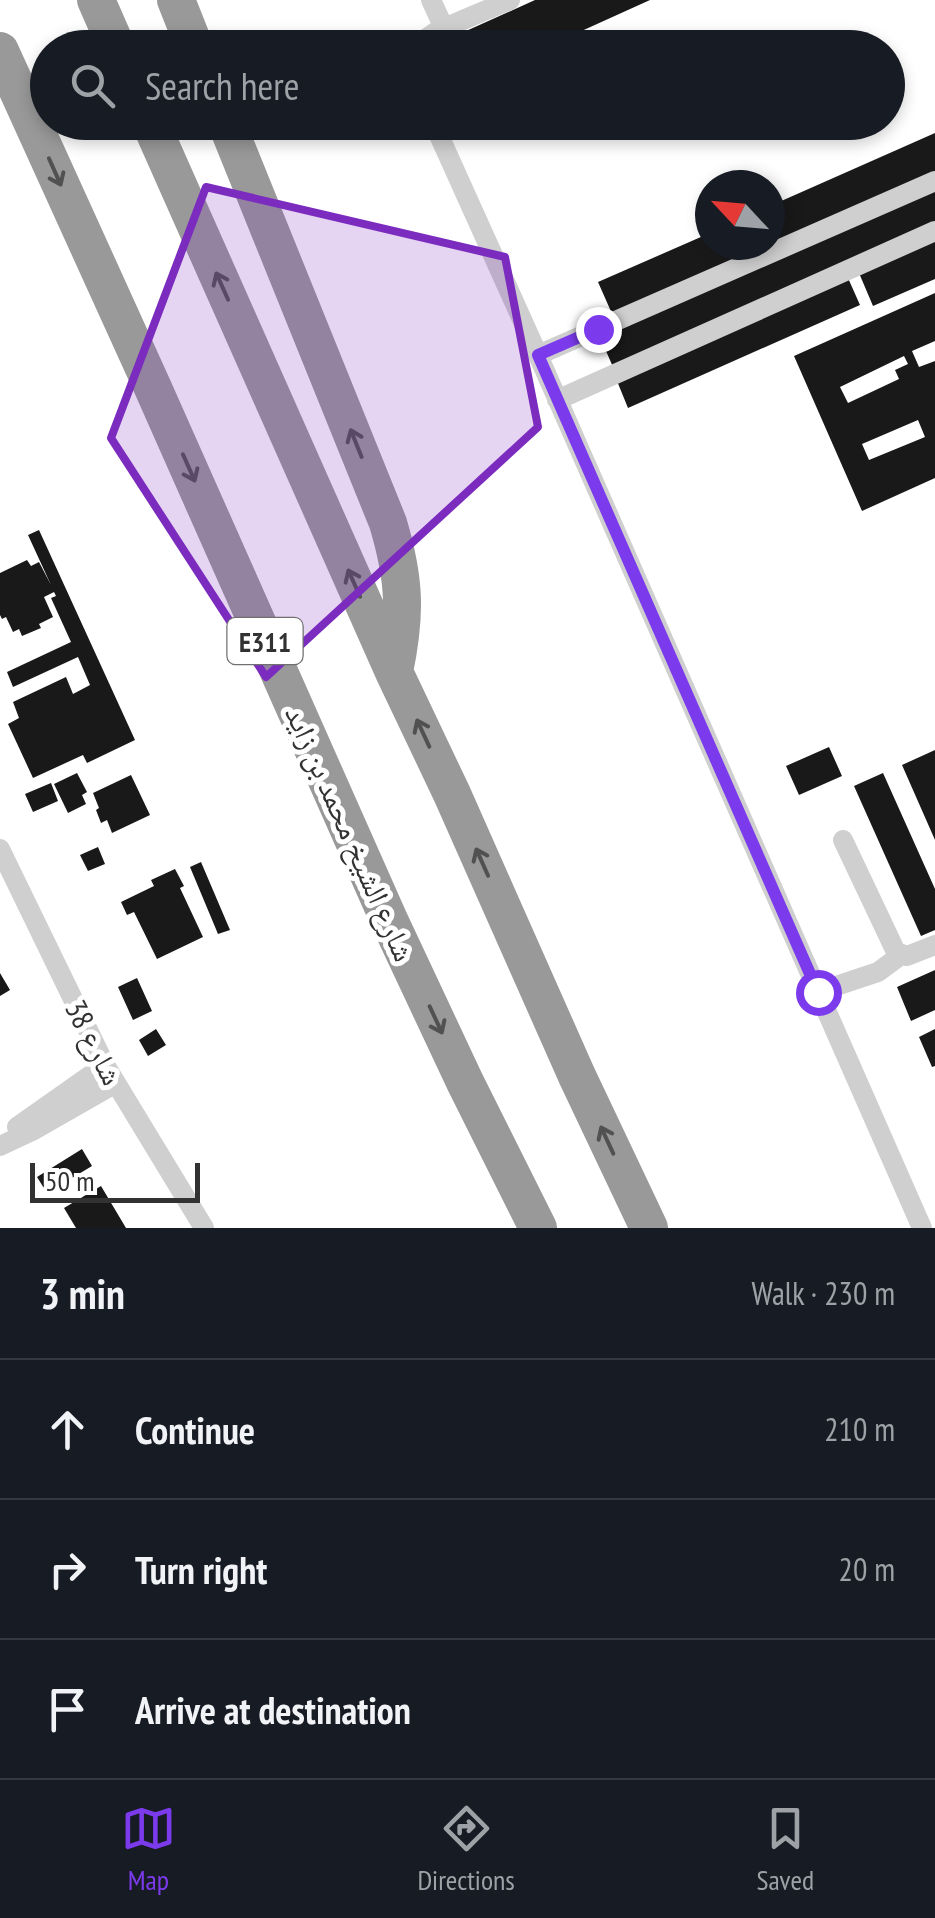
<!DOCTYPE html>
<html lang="en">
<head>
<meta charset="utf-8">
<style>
  body { margin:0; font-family:"PT Sans Narrow","Noto Naskh Arabic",sans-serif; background:#20242c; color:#f1f3f6 }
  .compass { position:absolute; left:695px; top:170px; width:90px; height:90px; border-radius:50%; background:#171b24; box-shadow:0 5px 15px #0003; rotate:296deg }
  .scale { position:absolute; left:30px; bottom:25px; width:170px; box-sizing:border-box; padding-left:10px; border:5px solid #323232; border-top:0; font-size:28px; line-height:35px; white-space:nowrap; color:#323232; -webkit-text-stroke:8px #fff; paint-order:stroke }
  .stop { position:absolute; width:30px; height:30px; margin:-22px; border:8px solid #7c3aed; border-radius:50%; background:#fff }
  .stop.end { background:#7c3aed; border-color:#fff; box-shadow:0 2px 10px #0008 }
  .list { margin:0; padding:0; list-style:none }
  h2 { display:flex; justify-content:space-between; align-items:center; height:130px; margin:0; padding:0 40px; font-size:42px }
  h2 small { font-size:32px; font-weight:400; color:#9ea1a6 }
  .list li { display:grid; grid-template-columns:65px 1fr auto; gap:30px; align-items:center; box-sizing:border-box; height:140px; padding:0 40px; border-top:2px solid #363941 }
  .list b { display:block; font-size:38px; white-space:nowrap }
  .list em { font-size:32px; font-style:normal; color:#9ea1a6 }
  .icon { flex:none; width:55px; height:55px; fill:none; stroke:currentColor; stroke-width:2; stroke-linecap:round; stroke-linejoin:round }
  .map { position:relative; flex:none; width:935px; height:1228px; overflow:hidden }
  .search { position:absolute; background:#171b24; box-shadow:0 5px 15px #0003; left:30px; right:30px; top:30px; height:110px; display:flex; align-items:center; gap:25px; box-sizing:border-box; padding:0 35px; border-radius:55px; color:#9ea1a6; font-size:38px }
  .sheet { height:550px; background:#171b24 }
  nav { display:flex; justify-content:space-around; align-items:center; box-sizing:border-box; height:140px; border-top:2px solid #363941; background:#171b24; font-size:28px; color:#9ea1a6 }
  nav a { display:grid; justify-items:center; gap:5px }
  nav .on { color:#7c3aed }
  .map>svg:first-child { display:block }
  .building { fill:#191919; fill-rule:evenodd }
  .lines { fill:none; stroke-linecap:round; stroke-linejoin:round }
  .street { stroke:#cfcfcf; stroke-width:20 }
  .highway { stroke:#999; stroke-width:38 }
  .oneway { stroke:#515151 }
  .route { stroke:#7c3aed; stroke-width:12 }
  .marked { fill:#7b2cbf; fill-opacity:0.2; stroke:#7b2cbf; stroke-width:8; stroke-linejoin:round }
  .labels { text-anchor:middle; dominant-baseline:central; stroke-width:10; stroke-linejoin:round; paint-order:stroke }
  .shield { fill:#fff; stroke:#707070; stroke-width:2.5 }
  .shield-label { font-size:28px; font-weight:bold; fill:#323232 }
  .street-label { font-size:30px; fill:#323232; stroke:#fff }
</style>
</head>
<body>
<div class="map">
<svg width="935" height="1228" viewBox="0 0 935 1228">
  <rect width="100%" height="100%" fill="#fff"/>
  <path class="building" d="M 535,0 L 650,0 L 544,48 L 460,48 L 455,36 Z
    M 935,133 L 935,173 L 613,316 L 598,282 L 710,233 L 710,245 L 770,245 L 770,206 Z
    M 935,186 L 935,225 L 613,367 L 599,335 Z
    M 935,240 L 935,279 L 873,306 L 859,273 Z
    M 848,278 L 860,305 L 628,408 L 617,381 Z
    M 935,293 L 935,341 L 912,351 L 919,367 L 935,361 L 935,478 L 862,511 L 794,356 ZM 904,356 L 908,364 L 895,370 L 899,379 L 848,403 L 840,387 ZM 918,420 L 925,437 L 869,460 L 862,444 Z
    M 39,530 L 135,740 L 87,763 L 83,755 L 33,778 L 8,724 L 19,718 L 13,702 L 66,677 L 73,694 L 90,685 L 78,657 L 13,687 L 7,672 L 71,642 L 51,598 L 56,596 L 54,592 L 44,597 L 53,617 L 39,624 L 41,628 L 22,636 L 19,629 L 13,632 L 6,617 L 2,619 L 0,615 L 0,573 L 27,560 L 31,566 L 39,562 L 51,585 L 28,535 Z
    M 829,747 L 842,776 L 799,795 L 786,766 Z
    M 935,750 L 935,840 L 902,765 Z
    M 77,773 L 87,792 L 82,795 L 86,804 L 68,813 L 54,784 Z
    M 883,773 L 935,889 L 935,930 L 921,936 L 854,786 Z
    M 131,775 L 150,815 L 112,833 L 107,820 L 101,823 L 96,810 L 99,808 L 93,793 Z
    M 51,783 L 58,801 L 33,812 L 25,794 Z
    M 98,847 L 105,864 L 88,871 L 80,855 Z
    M 201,862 L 230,930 L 218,934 L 190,867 Z
    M 175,869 L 184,886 L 180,888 L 203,937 L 157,959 L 134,912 L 127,915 L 121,902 L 154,886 L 151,880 Z
    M 935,970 L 935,1010 L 911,1021 L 897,987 Z
    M 0,973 L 10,990 L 0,996 Z
    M 137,978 L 152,1011 L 133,1020 L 118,987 Z
    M 156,1029 L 166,1045 L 148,1056 L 139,1040 Z
    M 935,1029 L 935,1066 L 932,1067 L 919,1037 Z
    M 82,1149 L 92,1166 L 47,1193 L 37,1177 Z
    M 101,1186 L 126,1228 L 76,1228 L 64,1208 Z"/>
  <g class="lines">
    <path class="street" d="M 431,0 L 444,28
      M 375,46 L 376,48
      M 412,48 L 437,31 L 510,0
      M 433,122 L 538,355 L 922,1228
      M 538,355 L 935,181
      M 557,400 L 935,231
      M 843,840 L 896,952 L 907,956 L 935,945
      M 0,849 L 105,1065 L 204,1228
      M 818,992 L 878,972 L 901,955
      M 17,1127 L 105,1065
      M 0,1146 L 32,1131 L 116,1083"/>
    <path class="highway" d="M 96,0 L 117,48
      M 176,0 L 195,48
      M 0,51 L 153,388 L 389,920 L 465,1082 L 538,1228
      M 150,122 L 394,672 L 452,794 L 577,1076 L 649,1228
      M 226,122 L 388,523 C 405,580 406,614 394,672"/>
  </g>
  <defs><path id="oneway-shaft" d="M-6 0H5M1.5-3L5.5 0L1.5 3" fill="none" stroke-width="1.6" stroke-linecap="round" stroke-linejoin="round" transform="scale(2.5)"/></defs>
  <g class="oneway">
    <use href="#oneway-shaft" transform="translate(55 172) rotate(66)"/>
    <use href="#oneway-shaft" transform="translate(222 286) rotate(-114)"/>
    <use href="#oneway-shaft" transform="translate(356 443) rotate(-112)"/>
    <use href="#oneway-shaft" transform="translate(189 468) rotate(66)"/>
    <use href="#oneway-shaft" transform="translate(354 583) rotate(-114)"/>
    <use href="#oneway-shaft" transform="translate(423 733) rotate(-115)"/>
    <use href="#oneway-shaft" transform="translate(482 862) rotate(-114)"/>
    <use href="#oneway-shaft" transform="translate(436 1020) rotate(65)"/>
    <use href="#oneway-shaft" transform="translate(607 1140) rotate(-115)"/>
  </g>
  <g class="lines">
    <path class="route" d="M 598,329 L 538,355 L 818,992"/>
  </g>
  <path class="marked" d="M 206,187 L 505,257 L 538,427 L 266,677 L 111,438 Z"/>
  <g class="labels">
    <rect class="shield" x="227.5" y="618" width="75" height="46" rx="8"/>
    <g class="shield-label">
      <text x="265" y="641">E311</text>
    </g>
    <g class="street-label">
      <text transform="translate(351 833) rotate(66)">شارع الشيخ محمد بن زايد</text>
      <text transform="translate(95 1042) rotate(63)">شارع 38</text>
    </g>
  </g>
</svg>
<svg class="compass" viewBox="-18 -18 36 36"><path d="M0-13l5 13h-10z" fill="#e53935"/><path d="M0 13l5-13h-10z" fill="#9ea1a6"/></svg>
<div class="scale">50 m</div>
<div class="stop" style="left:818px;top:992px"></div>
<div class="stop end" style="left:598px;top:329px"></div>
<div class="search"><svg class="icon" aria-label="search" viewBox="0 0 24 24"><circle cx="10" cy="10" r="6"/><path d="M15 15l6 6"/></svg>Search here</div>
</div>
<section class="sheet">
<h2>3 min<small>Walk · 230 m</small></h2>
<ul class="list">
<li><svg class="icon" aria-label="ahead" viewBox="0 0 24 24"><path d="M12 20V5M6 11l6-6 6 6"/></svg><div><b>Continue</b></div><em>210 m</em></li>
<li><svg class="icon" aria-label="right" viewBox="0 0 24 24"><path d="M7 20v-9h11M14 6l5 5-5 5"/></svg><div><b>Turn right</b></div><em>20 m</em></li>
<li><svg class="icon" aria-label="arrive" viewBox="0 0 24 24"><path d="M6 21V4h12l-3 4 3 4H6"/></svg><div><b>Arrive at destination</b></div></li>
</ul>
</section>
<nav>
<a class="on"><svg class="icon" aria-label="map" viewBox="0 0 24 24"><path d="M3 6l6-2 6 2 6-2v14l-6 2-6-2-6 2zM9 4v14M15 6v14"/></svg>Map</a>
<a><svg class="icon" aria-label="directions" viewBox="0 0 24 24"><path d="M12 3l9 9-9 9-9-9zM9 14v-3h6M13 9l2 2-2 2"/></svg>Directions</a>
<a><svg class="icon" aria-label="saved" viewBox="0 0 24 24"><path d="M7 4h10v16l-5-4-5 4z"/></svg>Saved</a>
</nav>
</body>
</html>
